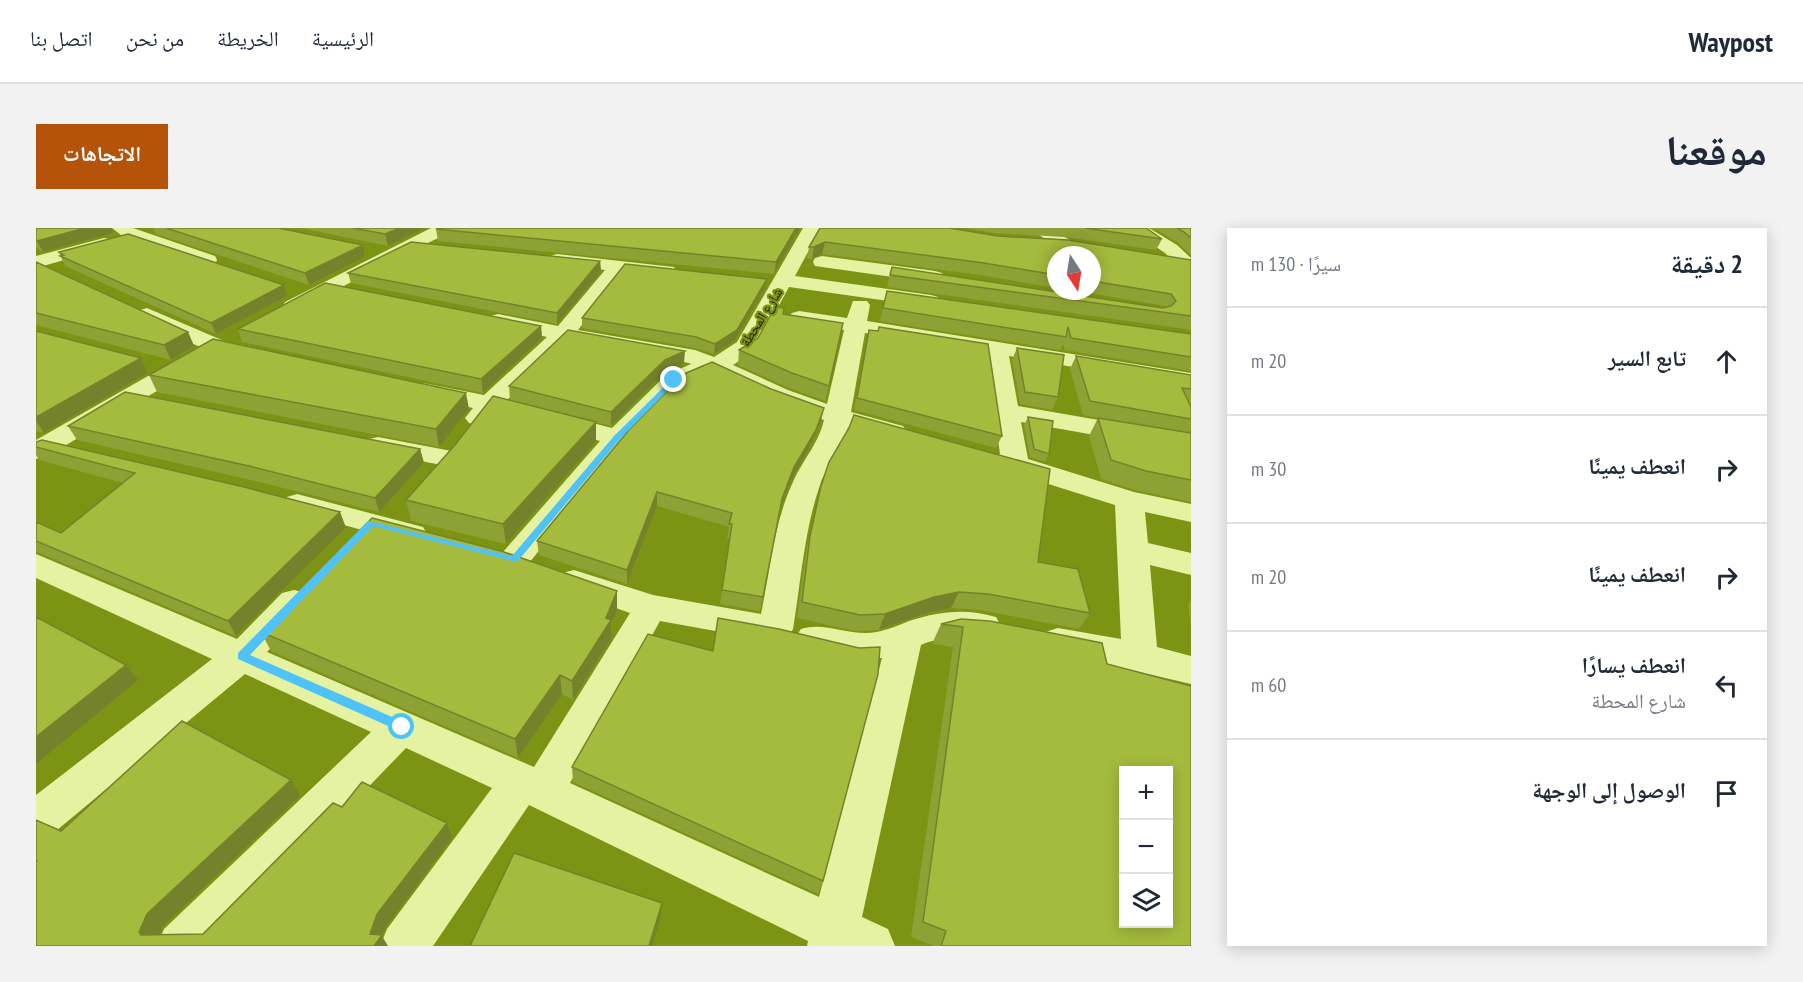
<!DOCTYPE html>
<html lang="ar">
<head>
<meta charset="utf-8">
<style>
  body { margin:0; font-family:"PT Sans Narrow","Noto Naskh Arabic",sans-serif; background:#f2f2f3; color:#1f2937; direction:rtl }
  .controls { position:absolute; right:18px; bottom:18px; display:grid; overflow:hidden; border-radius:0px; box-shadow:0 3px 15px #0003 }
  .controls button { width:54px; height:54px; display:grid; place-items:center; padding:0; border:0; border-bottom:2px solid #e0e1e3; background:#fff; color:#1f2937; font:30px sans-serif }
  .compass { position:absolute; left:1011px; top:18px; width:54px; height:54px; border-radius:50%; background:#fff; box-shadow:0 3px 15px #0003; rotate:168deg }
  .stop { position:absolute; width:18px; height:18px; margin:-14px; border:4px solid #4fc3f7; border-radius:50%; background:#fff }
  .stop.end { background:#4fc3f7; border-color:#fff; box-shadow:0 2px 6px #0008 }
  .list { margin:0; padding:0; list-style:none }
  h2 { display:flex; justify-content:space-between; align-items:center; height:78px; margin:0; padding:0 24px; font-size:26px }
  h2 small { font-size:20px; font-weight:400; color:#747a83 }
  .list li { display:grid; grid-template-columns:39px 1fr auto; gap:18px; align-items:center; box-sizing:border-box; height:108px; padding:0 24px; border-top:2px solid #e0e1e3 }
  .list b { display:block; font-size:22px; white-space:nowrap }
  .list p { margin:0; font-size:20px; white-space:nowrap; color:#747a83 }
  .list em { font-size:20px; font-style:normal; color:#747a83 }
  .icon { flex:none; width:33px; height:33px; fill:none; stroke:currentColor; stroke-width:2; stroke-linecap:round; stroke-linejoin:round }
  .map { position:relative; flex:none; width:1155px; height:718px; overflow:hidden; direction:ltr; border-radius:0px }
  header { display:flex; align-items:center; gap:36px; box-sizing:border-box; height:84px; padding:0 30px; background:#fff; border-bottom:2px solid #e0e1e3 }
  header strong { font-size:28px }
  nav { display:flex; gap:33px; margin-inline-start:auto; font-size:21px }
  .intro { display:flex; align-items:center; justify-content:space-between; box-sizing:border-box; height:144px; padding:0 36px }
  h1 { margin:0; font-size:42px }
  .button { padding:15px 27px; border-radius:0px; background:#b45309; color:#fff; font-size:21px; font-weight:700 }
  main { display:flex; gap:36px; padding:0 36px }
  aside { flex:1; background:#fff; border-radius:0px; box-shadow:0 3px 15px #0003 }
  .map>svg:first-child { display:block }
  .lines { fill:none; stroke-linecap:round; stroke-linejoin:round }
  .minor { fill:#e4f2a2; fill-rule:evenodd }
  .wall { fill:#8ea134 }
  .shaded-wall { fill:#74832b }
  .building { fill:#a5bb3d; stroke:#74832b; stroke-width:1.5; fill-rule:evenodd }
  .route { fill:#4fc3f7 }
  .labels { text-anchor:middle; dominant-baseline:central; stroke-width:4.5; stroke-linejoin:round; paint-order:stroke }
  .far-street-label { font-size:14px; fill:#1d1d1d; stroke:#7c9314 }
</style>
</head>
<body>
<header>
<strong>Waypost</strong>
<nav><a>الرئيسية</a><a>الخريطة</a><a>من نحن</a><a>اتصل بنا</a></nav>
</header>
<div class="intro"><h1>موقعنا</h1><a class="button">الاتجاهات</a></div>
<main>
<aside>
<h2>2 دقيقة<small>سيرًا · 130 m</small></h2>
<ul class="list">
<li><svg class="icon" aria-label="ahead" viewBox="0 0 24 24"><path d="M12 20V5M6 11l6-6 6 6"/></svg><div><b>تابع السير</b></div><em>20 m</em></li>
<li><svg class="icon" aria-label="right" viewBox="0 0 24 24"><path d="M7 20v-9h11M14 6l5 5-5 5"/></svg><div><b>انعطف يمينًا</b></div><em>30 m</em></li>
<li><svg class="icon" aria-label="right" viewBox="0 0 24 24"><path d="M7 20v-9h11M14 6l5 5-5 5"/></svg><div><b>انعطف يمينًا</b></div><em>20 m</em></li>
<li><svg class="icon" aria-label="left" viewBox="0 0 24 24"><path d="M17 20v-9H6M10 6l-5 5 5 5"/></svg><div><b>انعطف يسارًا</b><p>شارع المحطة</p></div><em>60 m</em></li>
<li><svg class="icon" aria-label="arrive" viewBox="0 0 24 24"><path d="M6 21V4h12l-3 4 3 4H6"/></svg><div><b>الوصول إلى الوجهة</b></div></li>
</ul>
</aside>
<div class="map">
<svg width="1155" height="718" viewBox="0 0 1155 718">
  <rect width="100%" height="100%" fill="#7c9314"/>
  <g class="lines">
    <path class="minor" d="M 76,0 L 97,0 L 179,28 L 181,32 L 179,36 L 165,36 L 90,11 Z
      M 395,0 L 418,0 L 415,4 L 360,30 L 263,82 L 256,84 L 249,82 L 246,78 L 249,74 Z
      M 767,0 L 785,0 L 759,48 L 895,67 L 902,69 L 905,73 L 902,77 L 895,79 L 753,59 L 718,123 L 697,137 L 752,162 L 791,176 L 808,102 L 756,93 L 752,89 L 756,85 L 763,83 L 811,90 L 817,73 L 831,73 L 834,77 L 831,93 L 1155,145 L 1155,159 L 973,128 L 982,178 L 1155,208 L 1155,224 L 985,194 L 992,231 L 1098,264 L 1155,276 L 1155,294 L 1109,284 L 1112,315 L 1155,325 L 1155,347 L 1114,337 L 1121,419 L 1155,428 L 1155,456 L 1009,422 L 1004,413 L 1009,404 L 1022,400 L 1085,411 L 1079,277 L 959,239 L 955,233 L 959,227 L 964,226 L 950,124 L 829,105 L 815,184 L 867,198 L 871,204 L 867,210 L 858,212 L 812,199 C 808,220 791,236 784,257 C 768,303 765,353 757,401 L 752,410 L 740,414 L 624,393 L 534,555 L 783,669 L 846,430 L 811,431 L 765,419 L 759,410 L 765,401 C 786,394 807,405 829,405 C 845,405 858,399 873,393 C 903,383 930,380 960,389 L 965,398 L 960,407 C 934,415 916,404 885,417 L 826,689 L 852,701 L 859,718 L 771,718 L 772,713 L 493,577 L 397,718 L 344,718 L 351,701 L 456,560 L 370,520 L 179,718 L 121,718 L 128,701 L 335,504 L 209,446 L 15,607 L 0,613 L 0,567 L 176,431 L 0,350 L 0,326 L 201,411 L 246,365 L 258,362 L 270,365 L 275,374 L 270,383 L 231,424 L 498,539 L 594,385 L 526,361 L 522,353 L 526,345 L 538,342 L 617,367 L 725,386 C 734,343 738,294 757,254 C 767,231 782,217 788,192 L 734,172 L 675,145 L 646,157 L 590,215 L 489,340 L 478,343 L 467,340 L 462,332 L 467,324 L 564,213 L 459,185 C 451,196 446,199 433,195 L 429,190 L 437,180 L 378,167 L 375,162 L 378,157 L 387,155 L 448,167 L 511,109 L 455,96 L 451,92 L 455,88 L 462,86 L 522,98 L 569,42 L 514,36 L 512,32 L 514,28 L 521,26 L 638,39 L 640,43 L 638,47 L 631,49 L 588,44 L 542,102 L 659,122 L 678,129 L 701,114 ZM 532,113 L 653,135 L 655,136 L 630,147 L 576,200 L 470,173 Z
      M 993,0 L 1014,0 L 1034,12 L 1038,27 L 1020,27 L 1019,18 Z
      M 1092,0 L 1113,0 L 1141,17 L 1155,30 L 1155,39 L 1143,39 L 1129,25 Z
      M 68,10 L 74,11 L 77,15 L 74,19 L 0,40 L 0,28 Z
      M 786,28 L 899,43 L 906,45 L 909,49 L 906,53 L 899,55 L 779,38 L 777,34 L 779,30 Z
      M 111,80 L 188,113 L 225,121 L 228,126 L 225,131 C 194,139 133,104 104,90 L 101,86 L 104,82 Z
      M 155,126 L 163,128 L 166,133 L 163,138 L 10,229 L 0,231 L 0,212 L 147,128 Z
      M 342,209 L 421,224 L 425,230 L 421,236 L 411,238 L 333,223 L 329,217 L 333,211 Z
      M 261,266 L 387,299 L 391,306 L 387,313 L 376,316 L 251,281 L 246,275 L 251,269 Z"/>
  </g>
  <path class="wall" d="M 0,0 L 78,5 L 7,24 L 0,20 Z
    M 117,0 L 242,0 L 327,17 L 329,29 L 273,57 L 120,6 Z
    M 265,0 L 390,0 L 352,18 Z
    M 404,0 L 764,0 L 738,46 L 402,13 L 400,1 Z
    M 784,0 L 962,8 L 1155,32 L 1155,102 L 851,59 L 856,39 L 1127,80 L 1129,79 L 1129,78 L 1041,63 L 1056,63 L 1056,27 L 1020,27 L 1020,60 L 944,47 L 786,26 L 776,31 L 771,30 L 773,19 Z
    M 929,0 L 1110,0 L 1126,11 L 1120,22 L 1028,9 L 958,5 Z
    M 1111,0 L 1155,0 L 1155,27 L 1142,15 L 1121,2 Z
    M 23,24 L 248,57 L 251,68 L 180,106 L 29,38 Z
    M 564,33 L 565,44 L 521,96 L 315,55 L 312,45 Z
    M 0,34 L 152,104 L 158,118 L 135,132 L 0,97 Z
    M 729,61 L 699,112 L 678,126 L 659,120 L 546,100 L 546,90 Z
    M 851,63 L 1155,106 L 1155,143 L 1029,122 L 1027,116 L 1024,122 L 844,93 Z
    M 747,86 L 807,95 L 789,173 L 753,160 L 702,137 L 703,122 L 722,110 Z
    M 505,98 L 506,110 L 447,165 L 206,114 L 202,101 Z
    M 833,102 L 966,208 L 960,220 L 818,182 Z
    M 0,103 L 105,130 L 112,145 L 8,205 L 0,203 Z
    M 981,120 L 1022,169 L 1016,182 L 984,176 L 976,132 Z
    M 1040,128 L 1155,147 L 1155,176 L 1153,176 L 1155,179 L 1155,201 L 1152,205 L 1155,205 L 1155,274 L 1099,262 L 1065,251 L 1053,208 L 1062,190 L 1047,187 L 1034,141 Z
    M 648,136 L 628,145 L 575,198 L 474,172 L 473,158 Z
    M 113,147 L 433,181 L 403,219 L 121,164 Z
    M 992,189 L 1013,226 L 1009,234 L 994,229 L 988,197 Z
    M 785,193 L 776,215 L 755,253 L 743,284 L 724,383 L 684,376 L 694,310 L 691,310 L 693,299 L 621,278 L 591,356 L 503,327 L 501,313 Z
    M 32,198 L 384,221 L 388,235 L 343,284 L 219,253 L 41,212 Z
    M 0,214 L 304,284 L 310,300 L 200,408 L 1,324 L 0,324 L 0,294 L 25,305 L 87,255 L 3,232 L 0,227 Z
    M 560,214 L 470,316 L 375,293 L 370,272 Z
    M 785,258 L 1002,334 L 1054,385 L 1043,401 L 944,382 L 915,380 L 891,385 L 843,402 L 818,403 L 761,390 L 770,324 Z
    M 1155,372 L 1155,399 L 1152,376 Z
    M 581,383 L 575,397 L 575,411 L 537,472 L 526,466 L 482,530 L 235,423 L 225,404 Z
    M 925,391 L 1071,436 L 1155,718 L 898,718 L 875,709 L 917,419 L 896,416 L 905,396 Z
    M 536,539 L 787,653 L 782,666 L 537,554 Z"/>
  <path class="shaded-wall" d="M 49,0 L 75,0 L 78,5 L 7,24 L 1,13 Z
    M 364,0 L 390,0 L 352,18 L 349,6 Z
    M 760,0 L 764,0 L 738,46 L 740,34 Z
    M 789,14 L 786,26 L 776,31 L 778,19 Z
    M 327,17 L 329,29 L 273,57 L 269,45 Z
    M 564,33 L 565,44 L 521,96 L 521,85 Z
    M 731,51 L 729,61 L 699,112 L 678,126 L 679,116 Z
    M 248,57 L 251,68 L 180,106 L 175,95 Z
    M 505,98 L 506,110 L 447,165 L 445,151 Z
    M 152,104 L 158,118 L 135,132 L 128,117 Z
    M 649,123 L 648,136 L 628,145 L 575,198 L 575,184 L 629,132 Z
    M 105,130 L 112,145 L 8,205 L 0,193 L 0,189 Z
    M 430,165 L 433,181 L 403,219 L 400,201 Z
    M 788,180 L 785,193 L 776,215 L 755,253 L 743,285 L 746,271 L 758,239 Z
    M 560,194 L 560,214 L 470,316 L 467,296 Z
    M 384,221 L 388,235 L 343,284 L 339,270 Z
    M 621,264 L 621,278 L 591,356 L 591,342 Z
    M 304,284 L 310,300 L 200,408 L 192,393 Z
    M 581,363 L 581,383 L 575,396 L 575,411 L 537,472 L 536,453 L 570,390 Z
    M 923,364 L 915,380 L 891,385 L 843,402 L 849,386 L 898,369 Z
    M 90,437 L 102,452 L 0,536 L 0,509 Z
    M 524,447 L 526,466 L 482,530 L 479,511 Z
    M 255,552 L 264,568 L 126,699 L 119,717 L 105,707 L 103,704 L 111,686 Z
    M 411,595 L 416,610 L 349,700 L 346,708 L 352,718 L 338,718 L 334,706 L 341,686 Z
    M 626,675 L 625,688 L 616,718 L 613,718 Z"/>
  <path class="building" d="M 0,0 L 49,0 L 1,13 L 0,12 Z
    M 130,0 L 242,0 L 327,17 L 269,45 Z
    M 317,0 L 364,0 L 349,6 Z
    M 404,0 L 760,0 L 740,34 L 400,1 Z
    M 784,0 L 913,0 L 962,8 L 1032,12 L 1155,32 L 1155,88 L 854,47 L 856,39 L 1127,80 L 1135,78 L 1140,73 L 1135,66 L 1056,53 L 1056,27 L 1020,27 L 1020,47 L 948,35 L 789,14 L 778,19 L 773,19 Z
    M 1049,0 L 1110,0 L 1126,11 Z
    M 1141,0 L 1155,0 L 1155,10 L 1148,4 Z
    M 92,6 L 248,57 L 175,95 L 24,28 L 28,27 L 23,24 Z
    M 375,14 L 564,33 L 521,85 L 312,45 Z
    M 0,34 L 152,104 L 128,117 L 0,85 Z
    M 589,36 L 731,51 L 701,102 L 679,116 L 660,109 L 546,90 Z
    M 289,55 L 505,98 L 445,151 L 202,101 Z
    M 851,63 L 1155,106 L 1155,129 L 1035,110 L 1032,99 L 1030,109 L 847,80 Z
    M 739,79 L 748,80 L 747,86 L 807,95 L 793,158 L 756,145 L 703,122 L 722,110 Z
    M 843,99 L 952,116 L 966,208 L 821,170 L 833,102 L 842,103 Z
    M 532,102 L 649,123 L 629,132 L 575,184 L 473,158 Z
    M 0,103 L 105,130 L 0,189 Z
    M 177,111 L 430,165 L 400,201 L 113,147 Z
    M 981,120 L 1028,127 L 1022,169 L 989,164 Z
    M 1040,128 L 1155,147 L 1155,161 L 1146,160 L 1155,179 L 1155,191 L 1054,173 Z
    M 676,134 L 735,161 L 788,180 L 780,202 L 758,239 L 746,271 L 727,369 L 686,362 L 696,296 L 693,296 L 696,285 L 621,264 L 591,342 L 501,313 L 592,203 L 648,146 Z
    M 89,164 L 384,221 L 339,270 L 213,238 L 32,198 Z
    M 457,168 L 560,194 L 467,296 L 370,272 L 419,217 Z
    M 818,187 L 1014,241 L 1002,334 L 1042,341 L 1054,385 L 952,366 L 923,364 L 898,369 L 849,386 L 824,387 L 766,374 L 774,308 L 785,258 L 793,234 L 813,200 Z
    M 992,189 L 1017,193 L 1013,226 L 998,221 Z
    M 1062,190 L 1155,205 L 1155,252 L 1110,243 L 1075,232 Z
    M 6,212 L 208,259 L 304,284 L 192,393 L 0,313 L 0,294 L 25,305 L 99,245 L 0,219 L 0,214 Z
    M 336,290 L 465,323 L 581,363 L 570,390 L 575,392 L 536,453 L 524,447 L 479,511 L 225,404 Z
    M 0,389 L 90,437 L 0,509 Z
    M 682,390 L 743,401 L 823,420 L 844,419 L 842,446 L 787,653 L 536,539 L 612,406 L 677,423 Z
    M 925,391 L 954,393 L 1066,415 L 1071,436 L 1155,458 L 1155,718 L 905,718 L 910,703 L 887,694 L 927,399 L 905,396 ZM 1088,543 L 1132,543 L 1132,696 L 1088,696 Z
    M 146,493 L 255,552 L 111,686 L 103,704 L 105,707 L 167,706 L 297,575 L 306,579 L 326,554 L 411,595 L 341,686 L 334,706 L 346,707 L 338,718 L 0,718 L 0,634 L 1,633 L 0,632 L 0,592 L 25,603 Z
    M 478,625 L 626,675 L 613,718 L 434,718 Z"/>
  <path class="route" d="M 636,151 L 642,152 L 584,211 L 481,334 L 337,298 L 214,427 L 370,495 L 370,502 L 361,502 L 202,431 L 202,425 L 332,293 L 476,328 L 578,208 Z"/>
  <g class="labels">
    <g class="far-street-label">
      <text transform="translate(725 89) rotate(-58)">شارع المحطة</text>
    </g>
  </g>
</svg>
<div class="controls">
<button>+</button>
<button>−</button>
<button><svg class="icon" aria-label="layers" viewBox="0 0 24 24"><path d="M12 4l9 5-9 5-9-5zM3 14l9 5 9-5"/></svg></button>
</div>
<svg class="compass" viewBox="-18 -18 36 36"><path d="M0-13l5 13h-10z" fill="#e53935"/><path d="M0 13l5-13h-10z" fill="#747a83"/></svg>
<div class="stop" style="left:366px;top:499px"></div>
<div class="stop end" style="left:638px;top:152px"></div>
</div>
</main>
</body>
</html>
